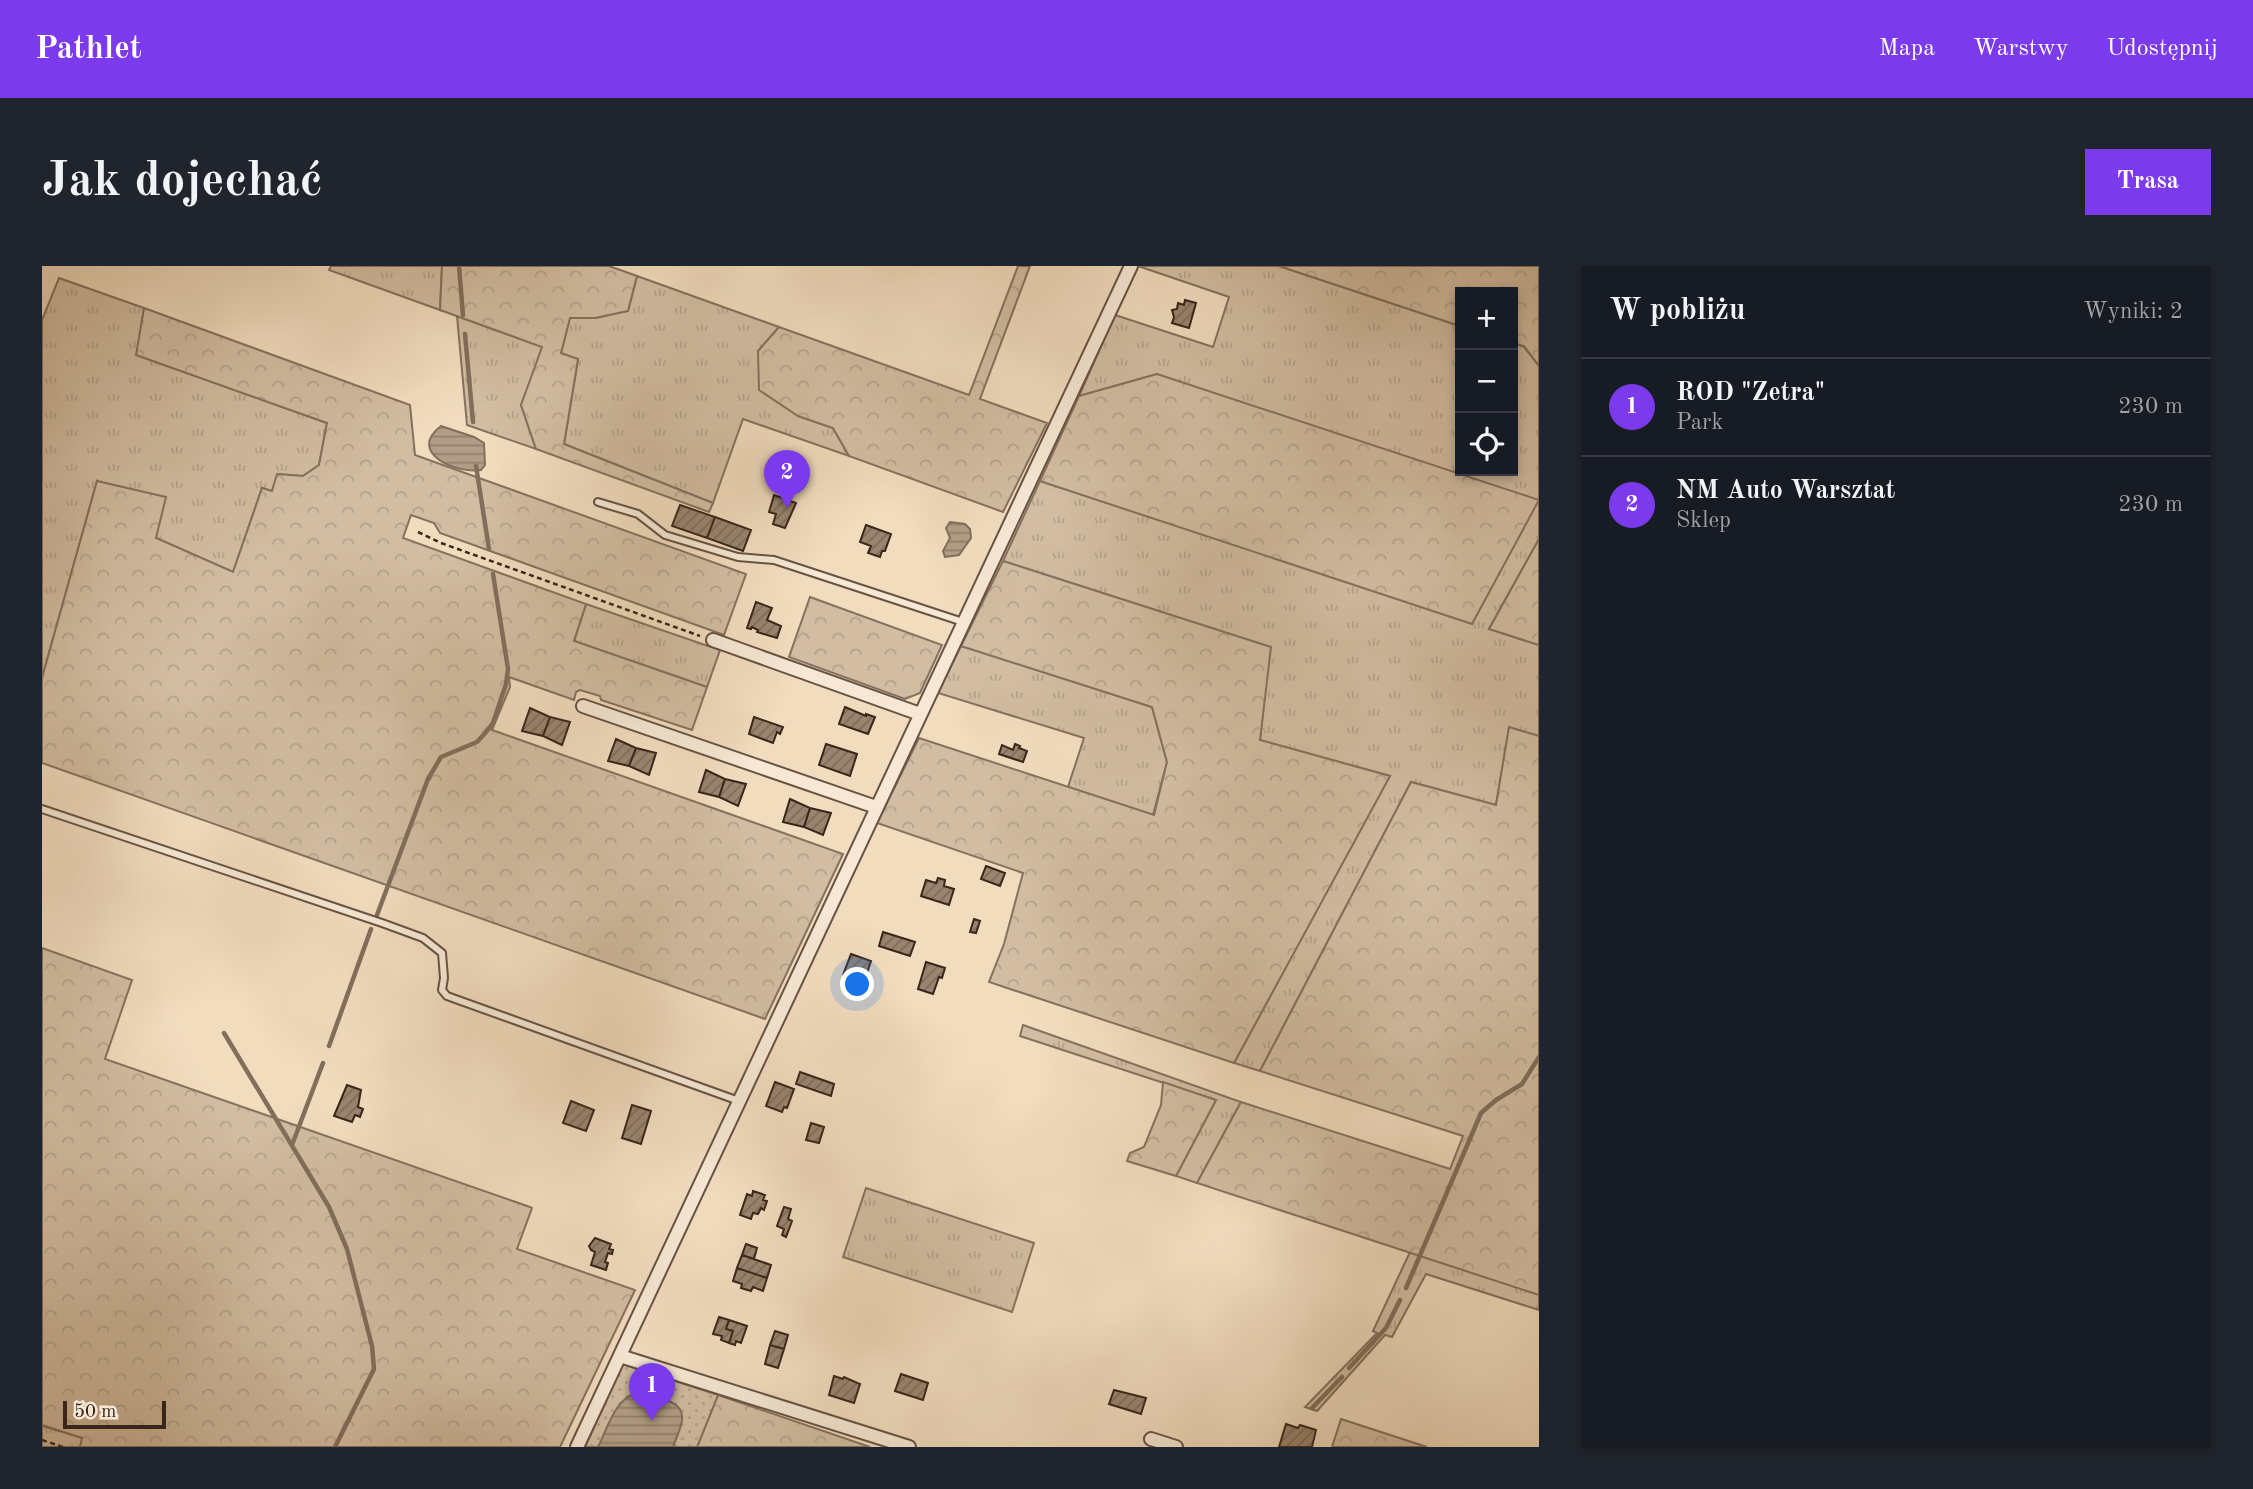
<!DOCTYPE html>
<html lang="pl">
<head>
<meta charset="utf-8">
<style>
  body { margin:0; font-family:"Old Standard TT",serif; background:#20242c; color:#f1f3f6 }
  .controls { position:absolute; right:21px; top:21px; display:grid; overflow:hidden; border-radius:0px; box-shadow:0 4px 10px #0003 }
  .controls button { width:63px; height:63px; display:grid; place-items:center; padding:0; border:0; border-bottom:2px solid #363941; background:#171b24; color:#f1f3f6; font:35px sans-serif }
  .scale { position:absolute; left:21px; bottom:18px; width:103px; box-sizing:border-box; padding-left:7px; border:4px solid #39251a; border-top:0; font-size:19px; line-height:24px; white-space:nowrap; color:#39251a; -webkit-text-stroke:5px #f6e8d5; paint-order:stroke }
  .you { position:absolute; left:816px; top:719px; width:24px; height:24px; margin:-18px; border:5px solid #fff; border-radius:50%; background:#1a73e8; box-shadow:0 0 0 10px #1a73e833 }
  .badge { display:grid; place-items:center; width:46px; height:46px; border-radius:50%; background:#7c3aed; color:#fff; font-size:23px; font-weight:700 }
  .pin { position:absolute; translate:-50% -58px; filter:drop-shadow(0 2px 4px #0008) }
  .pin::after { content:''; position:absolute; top:37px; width:24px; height:21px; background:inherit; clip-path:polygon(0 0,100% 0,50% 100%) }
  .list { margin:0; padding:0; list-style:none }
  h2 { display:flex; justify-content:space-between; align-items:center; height:91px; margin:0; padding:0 28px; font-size:30px }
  h2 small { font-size:23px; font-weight:400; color:#9ea1a6 }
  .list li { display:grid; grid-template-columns:46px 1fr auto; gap:21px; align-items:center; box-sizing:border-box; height:98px; padding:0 28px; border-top:2px solid #363941 }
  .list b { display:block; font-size:26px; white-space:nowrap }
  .list p { margin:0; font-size:23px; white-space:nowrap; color:#9ea1a6 }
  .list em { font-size:23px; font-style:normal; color:#9ea1a6 }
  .icon { flex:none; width:38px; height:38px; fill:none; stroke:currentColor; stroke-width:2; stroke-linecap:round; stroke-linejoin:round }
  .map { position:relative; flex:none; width:1497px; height:1181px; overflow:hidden; border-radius:0px }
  header { display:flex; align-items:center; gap:42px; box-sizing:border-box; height:98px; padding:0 35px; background:#7c3aed; color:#fff }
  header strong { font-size:33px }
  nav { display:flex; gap:38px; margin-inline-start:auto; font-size:24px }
  .intro { display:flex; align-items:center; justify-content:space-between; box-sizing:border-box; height:168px; padding:0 42px }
  h1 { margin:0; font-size:49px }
  .button { padding:18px 32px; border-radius:0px; background:#7c3aed; color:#fff; font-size:24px; font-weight:700 }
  main { display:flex; gap:42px; padding:0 42px }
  aside { flex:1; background:#171b24; border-radius:0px; box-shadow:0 4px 10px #0003 }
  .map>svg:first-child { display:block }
  .grass { fill:url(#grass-tufts); stroke:#86715e; stroke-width:2 }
  .forest { fill:url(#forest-crowns); stroke:#86715e; stroke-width:2 }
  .garden { fill:url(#garden-dots); stroke:#86715e; stroke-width:2 }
  .water { fill:url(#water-rules); stroke:#826e5b; stroke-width:2 }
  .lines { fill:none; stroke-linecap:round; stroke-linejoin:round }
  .stream { stroke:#826e5b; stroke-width:4.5 }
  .building { fill:url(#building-hatch); stroke:#39251a; stroke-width:2 }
  .lane-casing { stroke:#675343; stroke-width:10 }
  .street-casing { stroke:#675343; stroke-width:16 }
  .path { stroke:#39251a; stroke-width:2.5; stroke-dasharray:5 3.5; stroke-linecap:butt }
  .lane { stroke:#f6e8d5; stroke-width:6 }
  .street { stroke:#f6e8d5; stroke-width:12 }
</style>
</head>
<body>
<header>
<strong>Pathlet</strong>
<nav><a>Mapa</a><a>Warstwy</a><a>Udostępnij</a></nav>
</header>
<div class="intro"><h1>Jak dojechać</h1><a class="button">Trasa</a></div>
<main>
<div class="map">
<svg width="1497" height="1181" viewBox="0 0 1497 1181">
  <defs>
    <pattern id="grass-tufts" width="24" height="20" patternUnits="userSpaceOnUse" patternTransform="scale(1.75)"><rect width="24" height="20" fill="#d2bda2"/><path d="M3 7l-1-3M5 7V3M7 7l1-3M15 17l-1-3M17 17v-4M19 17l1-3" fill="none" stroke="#b5a28b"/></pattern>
    <pattern id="forest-crowns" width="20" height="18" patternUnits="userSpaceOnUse" patternTransform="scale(1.75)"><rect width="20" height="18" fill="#d2bda2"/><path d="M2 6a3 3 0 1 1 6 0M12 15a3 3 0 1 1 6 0" fill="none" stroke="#b5a28b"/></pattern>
    <pattern id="garden-dots" width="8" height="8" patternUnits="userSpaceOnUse" patternTransform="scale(1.75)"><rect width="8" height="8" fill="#d2bda2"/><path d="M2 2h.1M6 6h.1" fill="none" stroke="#b5a28b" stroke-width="1.8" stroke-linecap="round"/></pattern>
    <pattern id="water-rules" width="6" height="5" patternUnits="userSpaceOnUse" patternTransform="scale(1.75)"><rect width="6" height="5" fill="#b29e86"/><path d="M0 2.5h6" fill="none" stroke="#92816d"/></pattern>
    <pattern id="building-hatch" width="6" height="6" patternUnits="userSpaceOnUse" patternTransform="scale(1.75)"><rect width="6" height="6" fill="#99846f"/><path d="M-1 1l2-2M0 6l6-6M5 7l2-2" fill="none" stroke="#7e6c5a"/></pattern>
  </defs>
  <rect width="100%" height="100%" fill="#f1dcbe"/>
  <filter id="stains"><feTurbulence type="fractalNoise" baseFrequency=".00286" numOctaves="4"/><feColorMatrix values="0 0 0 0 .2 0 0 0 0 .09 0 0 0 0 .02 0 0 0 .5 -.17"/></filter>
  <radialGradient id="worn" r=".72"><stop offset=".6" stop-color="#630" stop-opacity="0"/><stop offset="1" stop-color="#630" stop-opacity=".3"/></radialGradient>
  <path class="grass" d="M 289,0 L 400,0 L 398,44 L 287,4 Z
    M 1096,0 L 1237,0 L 1418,60 L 1418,205 L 1471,205 L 1471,77 L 1481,80 L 1497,100 L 1497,273 L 1447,363 L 1497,379 L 1497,470 L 1467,462 L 1454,539 L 1369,516 L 1218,805 L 1192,797 L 1348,510 L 1218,474 L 1228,381 L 961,295 L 998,215 L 1430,357 L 1115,108 L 1037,130 L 1073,49 L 1171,81 L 1187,31 Z
    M 595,10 L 737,61 L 716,85 L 756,150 L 791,162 L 807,190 L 701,153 L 671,237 L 522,178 L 536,94 L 519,87 L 528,51 L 553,52 L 586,45 Z
    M 17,12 L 102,42 L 95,89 L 285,157 L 277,199 L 261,210 L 236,208 L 230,225 L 220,222 L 191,306 L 114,272 L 55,215 L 0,412 L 0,54 Z
    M 415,50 L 501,81 L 479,139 L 494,183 L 425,159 Z
    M 544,338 L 678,384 L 665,421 L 532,375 Z
    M 919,380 L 1110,441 L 1125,496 L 1111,549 L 1026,521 L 1042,472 L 896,427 Z
    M 981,759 L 1199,836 L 1155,917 L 1134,910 L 1174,834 L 978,770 Z
    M 824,922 L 992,977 L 970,1046 L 801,991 Z
    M 1368,986 L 1497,1027 L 1497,1044 L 1384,1008 L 1350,1071 L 1343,1069 L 1275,1145 L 1263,1141 L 1335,1067 L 1331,1065 Z
    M 0,1160 L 41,1172 L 38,1181 L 0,1181 Z"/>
  <path class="forest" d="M 400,0 L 567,0 L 595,10 L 586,45 L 553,52 L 528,52 L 519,87 L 536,93 L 522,178 L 671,237 L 667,246 L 494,183 L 479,139 L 500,81 L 398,44 Z
    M 976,0 L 988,0 L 938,133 L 1005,157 L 961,246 L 807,190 L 791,162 L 756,150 L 717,124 L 716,85 L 737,61 L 927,129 Z
    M 1237,0 L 1497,0 L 1497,100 L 1482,80 L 1471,77 L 1471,26 L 1418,26 L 1418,60 Z
    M 102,42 L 368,139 L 373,189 L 704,308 L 682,369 L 398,267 L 392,257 L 369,249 L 361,272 L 544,338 L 532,375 L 665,421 L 650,464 L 559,434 L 558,430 L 538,424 L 534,426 L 532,434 L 467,411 L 468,421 L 450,464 L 801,588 L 723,753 L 0,497 L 0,412 L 55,215 L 124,231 L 114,272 L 191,306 L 220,222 L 230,225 L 235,208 L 261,210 L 277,199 L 285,157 L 94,89 Z
    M 1115,108 L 1497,234 L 1430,358 L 998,215 L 1037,130 Z
    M 1497,273 L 1497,379 L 1447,363 Z
    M 961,295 L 1229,381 L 1218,474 L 1348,510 L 1192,797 L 947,716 L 962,678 L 981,607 L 835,557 L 877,472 L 1112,549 L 1125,496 L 1110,441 L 919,380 Z
    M 768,331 L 900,379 L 878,427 L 863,433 L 747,391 Z
    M 1467,461 L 1497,470 L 1497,1029 L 1155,917 L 1199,836 L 1408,903 L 1421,870 L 1218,805 L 1369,516 L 1454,539 Z
    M 0,682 L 90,714 L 63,793 L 488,941 L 490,942 L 475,983 L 593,1024 L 518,1181 L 38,1181 L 40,1172 L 0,1159 Z
    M 1121,816 L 1174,834 L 1134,910 L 1085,895 L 1088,887 L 1102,881 L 1119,839 Z
    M 676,1129 L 828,1181 L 655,1181 Z
    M 1299,1153 L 1385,1181 L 1290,1181 Z"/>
  <path class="garden" d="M 581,1098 L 676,1129 L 655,1181 L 543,1181 Z"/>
  <path class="water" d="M 399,160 L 432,171 L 442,177 L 443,199 L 439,204 C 415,208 364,187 399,160 Z
    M 908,256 L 923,258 L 928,263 L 929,272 L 917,289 L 903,291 L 901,285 L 908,272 L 904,262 Z
    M 595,1127 C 610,1130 643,1133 640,1154 C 639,1163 634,1172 631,1181 L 556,1181 C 565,1163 574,1131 595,1127 Z"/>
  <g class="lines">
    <path class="stream" d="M 417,0 L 421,49
      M 423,68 L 431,156
      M 434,200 L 447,283
      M 335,649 L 386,513 L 399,491 L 435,476 L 444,466 L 451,457 L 464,418 L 466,403 L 451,308
      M 182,767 L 287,941 L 305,983 L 330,1080 L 332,1103 L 293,1181
      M 287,780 L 329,663
      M 250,879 L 281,797
      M 1364,1022 L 1439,847 L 1454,834 L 1480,818 L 1497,791
      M 1307,1102 L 1344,1062 L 1358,1034
      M 1270,1142 L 1300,1111"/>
  </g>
  <path class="building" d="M 1143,34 L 1154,37 L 1147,62 L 1130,57 L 1132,51 L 1130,44 L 1135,43 L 1136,37 L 1142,39 Z
    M 732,229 L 754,237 L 743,262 L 731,258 L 734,248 L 727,246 Z
    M 638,239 L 673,251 L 665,272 L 630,260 Z
    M 673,251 L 709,264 L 701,285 L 665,272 Z
    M 824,259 L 849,268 L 843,285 L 840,285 L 838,291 L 826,287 L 829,280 L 818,276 Z
    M 714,336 L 730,342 L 725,354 L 739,360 L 735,372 L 715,366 L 716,364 L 710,361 L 709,363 L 705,362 Z
    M 803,441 L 824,450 L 824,448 L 833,451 L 826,468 L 797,458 Z
    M 488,442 L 508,451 L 501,470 L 480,465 Z
    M 508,451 L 528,456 L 520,479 L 501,470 Z
    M 712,451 L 741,461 L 738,468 L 735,466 L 731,477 L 707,468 Z
    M 574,473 L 594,482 L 587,500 L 566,495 Z
    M 784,478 L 815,488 L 808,510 L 777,499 Z
    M 973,478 L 978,480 L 977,482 L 985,485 L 981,496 L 957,488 L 960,479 L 971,484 Z
    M 594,482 L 614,487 L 607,509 L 587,500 Z
    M 664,504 L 683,513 L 677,531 L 657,526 Z
    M 683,513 L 704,518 L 696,540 L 677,531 Z
    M 748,533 L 768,542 L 762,561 L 741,556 Z
    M 768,542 L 789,547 L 781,569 L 762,561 Z
    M 944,600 L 963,607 L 958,620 L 939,613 Z
    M 896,612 L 903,614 L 902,620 L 912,623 L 907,639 L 879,630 L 884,614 L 894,617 Z
    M 932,653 L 938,655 L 934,667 L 928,666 Z
    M 841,666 L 873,676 L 868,690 L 837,680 Z
    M 809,688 L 829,695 L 822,716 L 801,709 Z
    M 884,696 L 903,702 L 900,712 L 897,711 L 891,728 L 876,723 Z
    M 758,806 L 792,818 L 789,830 L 754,818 Z
    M 733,816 L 752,823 L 745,842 L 742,841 L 740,846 L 724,840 Z
    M 305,819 L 319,824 L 316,841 L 321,843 L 318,851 L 313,849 L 310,856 L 292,850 Z
    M 529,835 L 552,844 L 544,865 L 521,857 Z
    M 590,839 L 609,845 L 599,878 L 580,872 Z
    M 769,857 L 782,861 L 777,877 L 764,874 Z
    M 711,925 L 723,929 L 721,934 L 725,935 L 722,944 L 719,942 L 716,948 L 711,947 L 709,953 L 698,949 L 705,928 L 710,930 Z
    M 742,941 L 749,943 L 746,953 L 750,955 L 744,971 L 740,969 L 742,963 L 735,960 Z
    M 553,972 L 569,978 L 567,983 L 571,984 L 570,988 L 566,987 L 563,996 L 566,997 L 564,1004 L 549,999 L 553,986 L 549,984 L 547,980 Z
    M 704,978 L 715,982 L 712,993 L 700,989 Z
    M 700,989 L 729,999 L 725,1012 L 695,1002 Z
    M 695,1002 L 725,1012 L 721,1025 L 711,1021 L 709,1025 L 699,1022 L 700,1018 L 691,1015 Z
    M 677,1051 L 687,1054 L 684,1063 L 691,1065 L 687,1077 L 679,1074 L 680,1070 L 671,1068 Z
    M 687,1054 L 705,1060 L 699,1077 L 694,1075 L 693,1079 L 687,1077 L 691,1065 L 684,1063 Z
    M 733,1065 L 746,1069 L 742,1083 L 728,1079 Z
    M 728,1079 L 742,1083 L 736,1102 L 723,1098 Z
    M 859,1108 L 886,1117 L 881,1134 L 853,1125 Z
    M 792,1110 L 801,1113 L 802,1111 L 818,1118 L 812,1137 L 787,1129 Z
    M 1072,1124 L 1104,1132 L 1099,1148 L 1067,1138 Z
    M 1244,1158 L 1256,1162 L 1258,1159 L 1274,1164 L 1270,1181 L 1237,1181 Z"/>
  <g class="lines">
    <g class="lane-casing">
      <path id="lane" d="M 556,236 L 596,248 L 623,269 L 696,291 L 732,294 L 921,356
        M 0,543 L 340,657 L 381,672 L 400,687 L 402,712 L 400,724 L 405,730 L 697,835"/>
    </g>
    <g class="street-casing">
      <path id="street" d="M 671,374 L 878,448
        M 541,440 L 834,541
        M 578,1090 L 867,1181
        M 1109,1173 L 1134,1181
        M 535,1181 L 1089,0"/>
    </g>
    <path class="path" d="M 376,266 L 399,277 L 658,370
      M 0,1174 L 21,1181"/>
    <use href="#lane" class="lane"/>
    <use href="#street" class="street"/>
  </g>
  <rect width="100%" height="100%" filter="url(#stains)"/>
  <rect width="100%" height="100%" fill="url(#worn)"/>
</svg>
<div class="controls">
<button>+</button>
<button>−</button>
<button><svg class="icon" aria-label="locate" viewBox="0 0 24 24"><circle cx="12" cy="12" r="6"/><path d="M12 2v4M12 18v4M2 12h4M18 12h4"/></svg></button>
</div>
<div class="scale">50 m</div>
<div class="you"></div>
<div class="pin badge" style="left:610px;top:1155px">1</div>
<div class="pin badge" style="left:745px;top:242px">2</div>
</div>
<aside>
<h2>W pobliżu<small>Wyniki: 2</small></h2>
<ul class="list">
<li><span class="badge">1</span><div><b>ROD &quot;Zetra&quot;</b><p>Park</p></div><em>230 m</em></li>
<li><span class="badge">2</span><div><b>NM Auto Warsztat</b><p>Sklep</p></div><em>230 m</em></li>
</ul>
</aside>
</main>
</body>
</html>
